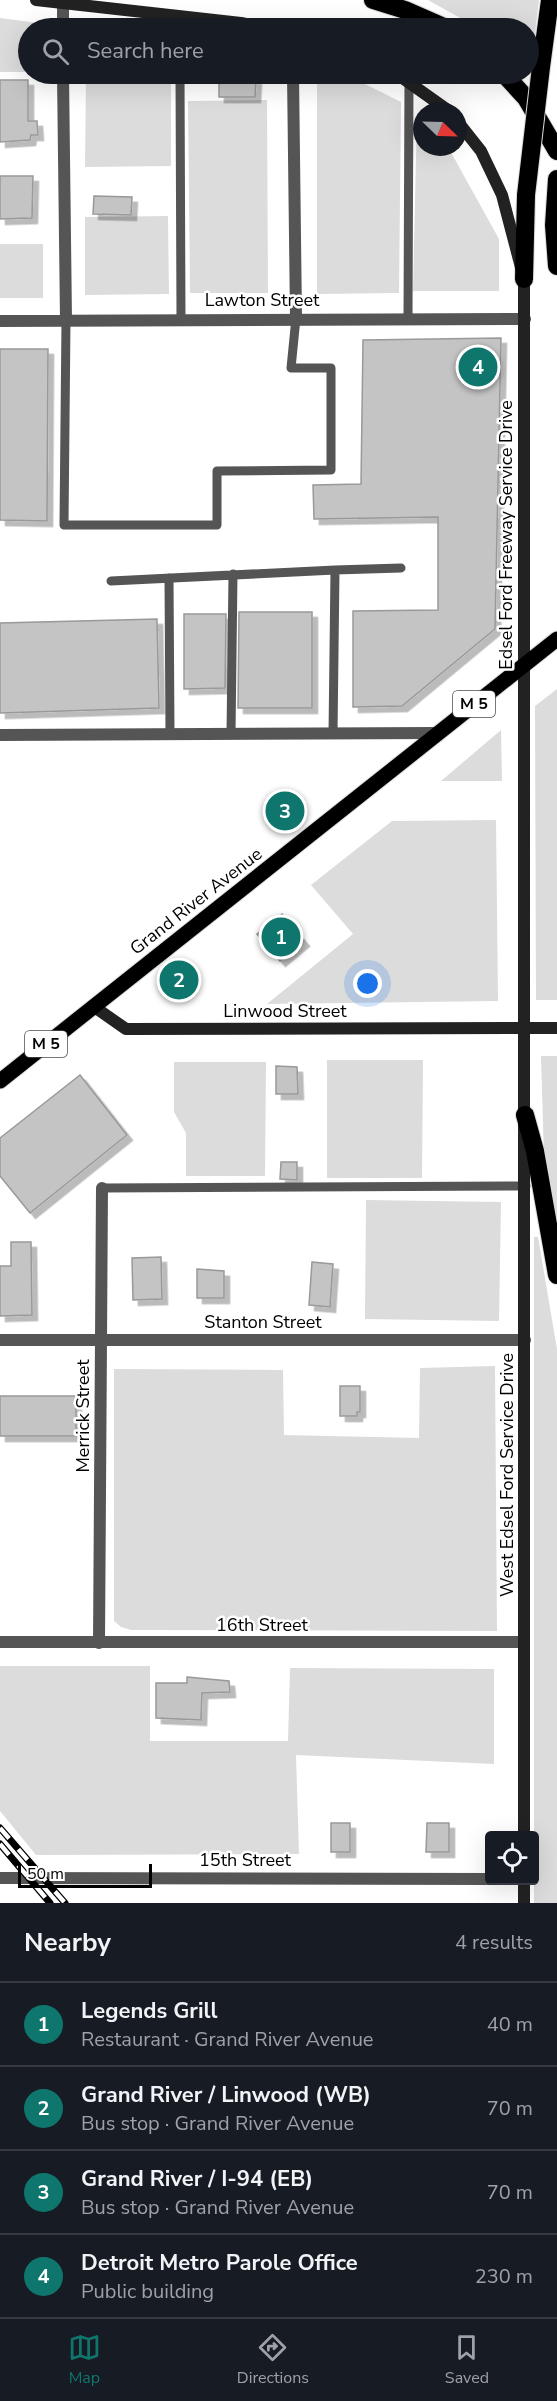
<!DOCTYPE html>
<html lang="en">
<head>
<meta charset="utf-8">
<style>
  body { margin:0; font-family:"Nunito Sans",sans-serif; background:#20242c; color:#f1f3f6 }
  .controls { position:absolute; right:18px; bottom:18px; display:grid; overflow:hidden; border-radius:6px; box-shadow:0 6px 24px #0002 }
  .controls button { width:54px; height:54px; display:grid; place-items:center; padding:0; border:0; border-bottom:2px solid #363941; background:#171b24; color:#f1f3f6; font:30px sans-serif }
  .compass { position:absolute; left:413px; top:102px; width:54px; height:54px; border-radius:50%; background:#171b24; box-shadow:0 6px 24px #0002; rotate:113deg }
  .scale { position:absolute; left:18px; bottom:15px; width:134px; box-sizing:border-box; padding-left:6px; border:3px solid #000; border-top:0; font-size:16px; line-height:21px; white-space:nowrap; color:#000; -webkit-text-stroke:4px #fff; paint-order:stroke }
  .you { position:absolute; left:368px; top:984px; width:21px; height:21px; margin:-15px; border:4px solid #fff; border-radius:50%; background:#1a73e8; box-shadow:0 0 0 9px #1a73e833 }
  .badge { display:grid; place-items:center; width:39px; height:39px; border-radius:50%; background:#0f766e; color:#fff; font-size:20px; font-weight:700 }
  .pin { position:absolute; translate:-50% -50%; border:3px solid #fff; box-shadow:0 2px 6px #0006 }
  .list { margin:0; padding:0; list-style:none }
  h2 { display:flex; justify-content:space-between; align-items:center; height:78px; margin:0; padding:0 24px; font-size:26px }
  h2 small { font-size:20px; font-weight:400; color:#9ea1a6 }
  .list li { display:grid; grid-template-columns:39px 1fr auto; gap:18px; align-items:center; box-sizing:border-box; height:84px; padding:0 24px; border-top:2px solid #363941 }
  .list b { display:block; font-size:22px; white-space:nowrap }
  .list p { margin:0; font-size:20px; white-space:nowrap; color:#9ea1a6 }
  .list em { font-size:20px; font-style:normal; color:#9ea1a6 }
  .icon { flex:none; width:33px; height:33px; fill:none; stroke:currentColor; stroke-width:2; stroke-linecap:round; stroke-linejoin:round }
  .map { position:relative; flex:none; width:557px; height:1903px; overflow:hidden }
  .search { position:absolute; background:#171b24; box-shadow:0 6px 24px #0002; left:18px; right:18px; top:18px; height:66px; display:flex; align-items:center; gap:15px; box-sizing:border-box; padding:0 21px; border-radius:33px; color:#9ea1a6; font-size:22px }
  .sheet { height:414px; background:#171b24 }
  nav { display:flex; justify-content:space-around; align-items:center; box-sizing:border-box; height:84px; border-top:2px solid #363941; background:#171b24; font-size:16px; color:#9ea1a6 }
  nav a { display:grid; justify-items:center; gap:3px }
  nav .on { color:#0f766e }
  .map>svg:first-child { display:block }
  .green { fill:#dcdcdc }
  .building { fill:#c4c4c4; stroke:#999; stroke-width:1.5; filter:url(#shadow) }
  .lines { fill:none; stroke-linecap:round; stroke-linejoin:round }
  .primary-casing { stroke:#dbdbdb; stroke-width:17 }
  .highway-casing { stroke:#dbdbdb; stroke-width:20 }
  .lane { stroke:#555; stroke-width:9 }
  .street { stroke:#555; stroke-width:12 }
  .secondary { stroke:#222; stroke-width:12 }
  .primary { stroke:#000; stroke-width:15 }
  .highway { stroke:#000; stroke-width:18 }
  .rail-casing { stroke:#000; stroke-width:7 }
  .rail { stroke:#fff; stroke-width:4.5; stroke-dasharray:14; stroke-linecap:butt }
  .highway-bridge-casing { stroke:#dbdbdb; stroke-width:20; stroke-linecap:butt }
  .highway-bridge { stroke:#000; stroke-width:18 }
  .labels { text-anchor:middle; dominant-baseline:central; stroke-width:5; stroke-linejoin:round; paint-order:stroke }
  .shield { fill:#fff; stroke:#4c4c4c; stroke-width:1.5 }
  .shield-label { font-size:16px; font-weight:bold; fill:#000 }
  .street-label { font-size:18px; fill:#000; stroke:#fff }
</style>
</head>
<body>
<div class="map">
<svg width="557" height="1903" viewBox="0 0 557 1903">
  <defs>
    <filter id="shadow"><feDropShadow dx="5.5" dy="5.5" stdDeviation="0" flood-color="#0004"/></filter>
  </defs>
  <rect width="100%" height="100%" fill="#fff"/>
  <path class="green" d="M 428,0 L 539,0 L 530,76 L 528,28 L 478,28 Z
    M 0,18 L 38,23 L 38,28 L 28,28 L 28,72 L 0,72 Z
    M 86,74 L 171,74 L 171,166 L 85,167 Z
    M 317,74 L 345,74 L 401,102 L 399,293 L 317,294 Z
    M 267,100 L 268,293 L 190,293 L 188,101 Z
    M 417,113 L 422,117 L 422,147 L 448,147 L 499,239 L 499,291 L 413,291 Z
    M 168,216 L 169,294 L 85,295 L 85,217 Z
    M 0,244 L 43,244 L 43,298 L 0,298 Z
    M 557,689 L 557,1000 L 536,1000 L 535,706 Z
    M 501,730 L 502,781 L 441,781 Z
    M 496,820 L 498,1001 L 267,1004 L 353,934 L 311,885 L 392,821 Z
    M 541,1056 L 557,1056 L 557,1238 L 544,1158 Z
    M 327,1060 L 423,1060 L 422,1178 L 327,1178 Z
    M 174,1062 L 266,1062 L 265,1176 L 186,1176 L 186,1133 L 174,1112 Z
    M 366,1200 L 501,1202 L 499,1321 L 365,1319 Z
    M 534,1237 L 538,1237 L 557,1349 L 557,1903 L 534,1903 Z
    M 495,1366 L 497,1631 L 131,1630 L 121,1627 L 114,1621 L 114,1369 L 283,1370 L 284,1435 L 419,1438 L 420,1368 Z
    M 0,1666 L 150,1666 L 150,1741 L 288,1741 L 290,1668 L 494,1669 L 494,1764 L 296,1755 L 299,1854 L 36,1855 L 0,1811 Z"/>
  <path class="building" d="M 219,79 L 256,79 L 255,97 L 219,97 Z
    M 0,80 L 28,80 L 28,121 L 37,121 L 38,135 L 31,135 L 30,140 L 0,142 Z
    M 0,176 L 33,176 L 32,218 L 0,219 Z
    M 94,196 L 132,197 L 131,215 L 93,214 Z
    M 501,338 L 495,629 L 402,706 L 353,707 L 353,611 L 438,610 L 438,517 L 314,519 L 313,485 L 361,484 L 363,340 Z
    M 0,349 L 48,349 L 47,521 L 0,520 Z
    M 239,612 L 312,612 L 312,708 L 238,708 Z
    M 184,614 L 226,614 L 225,688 L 184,689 Z
    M 157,619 L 159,708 L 0,713 L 0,623 Z
    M 282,914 L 304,941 L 280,961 L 257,934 Z
    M 276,1066 L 297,1067 L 298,1094 L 276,1094 Z
    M 80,1075 L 127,1135 L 30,1213 L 0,1176 L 0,1138 Z
    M 281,1162 L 297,1162 L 297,1180 L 280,1179 Z
    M 11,1242 L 31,1242 L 32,1315 L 0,1316 L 0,1266 L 11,1266 Z
    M 161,1257 L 162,1299 L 133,1300 L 132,1258 Z
    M 312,1262 L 333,1264 L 330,1307 L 309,1305 Z
    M 197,1269 L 224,1271 L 224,1298 L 197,1298 Z
    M 340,1386 L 360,1386 L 360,1412 L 357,1412 L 357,1416 L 340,1416 Z
    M 0,1396 L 76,1396 L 76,1436 L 0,1436 Z
    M 187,1677 L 229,1681 L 230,1692 L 202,1693 L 201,1720 L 156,1718 L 156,1683 L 187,1683 Z
    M 331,1823 L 350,1823 L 350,1852 L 331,1852 Z
    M 427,1823 L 449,1823 L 449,1852 L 426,1852 Z"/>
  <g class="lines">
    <g class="primary-casing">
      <path id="primary" d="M 0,1081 L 557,639"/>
    </g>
    <g class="highway-casing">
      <path id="highway" d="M 373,0 L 405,10 L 446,28
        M 541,67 L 550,0
        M 504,74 L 526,98 L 557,151
        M 557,179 L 554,225 L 557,266
        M 524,279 L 526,195
        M 525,1115 L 535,1151 L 557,1275"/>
    </g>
    <path class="lane" d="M 179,16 L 179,28
      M 180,74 L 181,319
      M 408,318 L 409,80
      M 66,320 L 64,525 L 217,525 L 217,471 L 331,470 L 331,368 L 291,368 L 296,318
      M 169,578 L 170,734
      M 111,581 L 335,570
      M 231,734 L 233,574
      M 333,734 L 335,570 L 401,568
      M 102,1188 L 526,1186"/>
    <path class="street" d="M 63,3 L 63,28
      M 63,74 L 66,320
      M 293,74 L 296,318
      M 0,321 L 525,319
      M 0,735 L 437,733
      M 0,1340 L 525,1340
      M 0,1642 L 523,1642
      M 99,1643 L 102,1188
      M 0,1878 L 490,1879"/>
    <path class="secondary" d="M 36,0 L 241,23 L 267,28
      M 397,74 L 449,111
      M 458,122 L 481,151 L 502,195 L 524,279 L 524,1836
      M 93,1006 L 126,1029 L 557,1028
      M 524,1903 L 524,1880"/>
    <use href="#primary" class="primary"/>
    <use href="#highway" class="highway"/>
    <g class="rail-casing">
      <path id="rail" d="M 0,1828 L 65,1903
        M 0,1844 L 50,1903"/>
    </g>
    <use href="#rail" class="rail"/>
    <g class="highway-bridge-casing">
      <path id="highway-bridge" d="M 526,195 L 541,67"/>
    </g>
    <use href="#highway-bridge" class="highway-bridge"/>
  </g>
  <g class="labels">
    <g class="shield">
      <rect x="453" y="691" width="42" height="26" rx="4.5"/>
      <rect x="25" y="1031" width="42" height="26" rx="4.5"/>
    </g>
    <g class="shield-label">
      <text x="474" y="704">M 5</text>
      <text x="46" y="1044">M 5</text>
    </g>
    <g class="street-label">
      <text x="262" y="300">Lawton Street</text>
      <text transform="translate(506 535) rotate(-90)">Edsel Ford Freeway Service Drive</text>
      <text transform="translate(196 901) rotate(-38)">Grand River Avenue</text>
      <text x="285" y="1011">Linwood Street</text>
      <text x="263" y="1322">Stanton Street</text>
      <text transform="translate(83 1416) rotate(-90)">Merrick Street</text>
      <text transform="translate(507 1475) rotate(-90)">West Edsel Ford Service Drive</text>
      <text x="262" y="1625">16th Street</text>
      <text x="245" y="1860">15th Street</text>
    </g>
  </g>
</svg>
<div class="controls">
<button><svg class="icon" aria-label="locate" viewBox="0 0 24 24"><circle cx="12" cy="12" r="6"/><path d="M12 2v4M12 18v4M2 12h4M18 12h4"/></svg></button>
</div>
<svg class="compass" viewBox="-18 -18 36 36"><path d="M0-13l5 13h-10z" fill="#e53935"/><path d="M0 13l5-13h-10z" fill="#9ea1a6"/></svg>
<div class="scale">50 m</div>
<div class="you"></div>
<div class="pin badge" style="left:281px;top:937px">1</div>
<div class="pin badge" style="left:179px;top:980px">2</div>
<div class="pin badge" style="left:285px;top:811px">3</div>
<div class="pin badge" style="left:478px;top:367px">4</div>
<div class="search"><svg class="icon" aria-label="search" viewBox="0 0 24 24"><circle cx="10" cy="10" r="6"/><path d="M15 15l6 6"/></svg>Search here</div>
</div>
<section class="sheet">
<h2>Nearby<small>4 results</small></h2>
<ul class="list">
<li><span class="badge">1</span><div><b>Legends Grill</b><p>Restaurant · Grand River Avenue</p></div><em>40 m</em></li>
<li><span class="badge">2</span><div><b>Grand River / Linwood (WB)</b><p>Bus stop · Grand River Avenue</p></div><em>70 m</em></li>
<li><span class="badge">3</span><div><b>Grand River / I-94 (EB)</b><p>Bus stop · Grand River Avenue</p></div><em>70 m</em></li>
<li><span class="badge">4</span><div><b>Detroit Metro Parole Office</b><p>Public building</p></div><em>230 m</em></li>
</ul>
</section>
<nav>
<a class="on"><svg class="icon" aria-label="map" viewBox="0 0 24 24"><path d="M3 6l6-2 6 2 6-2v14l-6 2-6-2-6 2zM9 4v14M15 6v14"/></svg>Map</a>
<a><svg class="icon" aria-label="directions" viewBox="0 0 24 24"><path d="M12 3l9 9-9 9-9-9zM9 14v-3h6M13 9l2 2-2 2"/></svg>Directions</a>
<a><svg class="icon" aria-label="saved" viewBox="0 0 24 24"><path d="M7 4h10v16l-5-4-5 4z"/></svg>Saved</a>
</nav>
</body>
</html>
